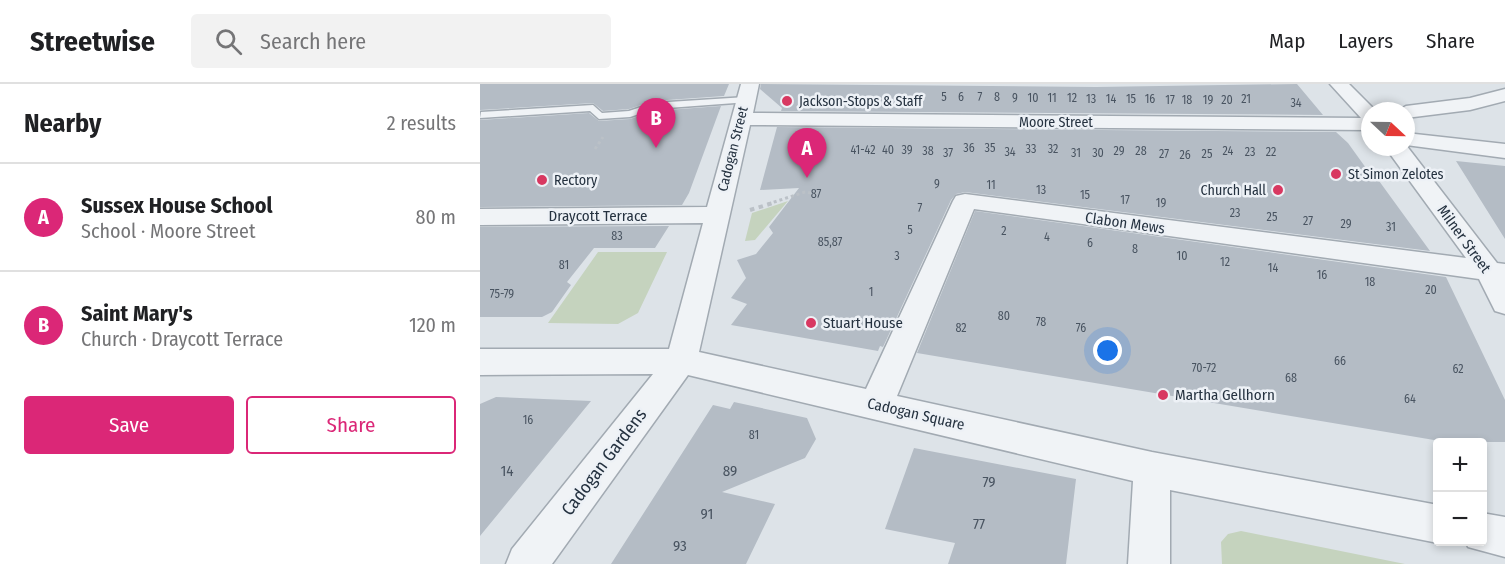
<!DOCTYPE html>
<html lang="en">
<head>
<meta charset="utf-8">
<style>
  body { margin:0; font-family:"Fira Sans Condensed",sans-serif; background:#f2f2f2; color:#202124 }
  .controls { position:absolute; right:18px; bottom:18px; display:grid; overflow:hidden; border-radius:6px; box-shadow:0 3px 9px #0003 }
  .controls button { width:54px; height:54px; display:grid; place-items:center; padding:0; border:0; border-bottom:2px solid #e0e0e0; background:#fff; color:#202124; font:30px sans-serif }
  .compass { position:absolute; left:881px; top:18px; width:54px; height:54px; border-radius:50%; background:#fff; box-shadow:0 3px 9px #0003; rotate:112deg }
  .you { position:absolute; left:628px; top:267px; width:21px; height:21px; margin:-15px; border:4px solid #fff; border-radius:50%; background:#1a73e8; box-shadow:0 0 0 9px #1a73e833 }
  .badge { display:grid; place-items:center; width:39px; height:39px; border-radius:50%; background:#db2777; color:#fff; font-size:20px; font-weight:700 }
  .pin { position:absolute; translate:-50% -50px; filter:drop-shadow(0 2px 3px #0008) }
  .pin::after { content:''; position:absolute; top:32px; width:21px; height:18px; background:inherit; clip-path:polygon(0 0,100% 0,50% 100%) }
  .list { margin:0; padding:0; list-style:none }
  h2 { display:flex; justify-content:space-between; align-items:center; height:78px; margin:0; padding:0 24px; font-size:26px }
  h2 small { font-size:20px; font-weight:400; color:#757577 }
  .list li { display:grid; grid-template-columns:39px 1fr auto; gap:18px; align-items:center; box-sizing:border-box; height:108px; padding:0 24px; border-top:2px solid #e0e0e0 }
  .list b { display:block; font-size:22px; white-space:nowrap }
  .list p { margin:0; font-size:20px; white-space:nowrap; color:#757577 }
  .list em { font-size:20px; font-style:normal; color:#757577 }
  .actions { display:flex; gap:12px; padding:18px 24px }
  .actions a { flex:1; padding:14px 0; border:2px solid #db2777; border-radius:6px; text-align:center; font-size:21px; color:#db2777 }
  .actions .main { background:#db2777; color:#fff }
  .icon { flex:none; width:33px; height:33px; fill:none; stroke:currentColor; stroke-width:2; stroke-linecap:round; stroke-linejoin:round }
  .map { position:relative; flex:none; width:1025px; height:480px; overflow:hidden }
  header { display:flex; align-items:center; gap:36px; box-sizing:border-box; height:84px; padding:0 30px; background:#fff; border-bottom:2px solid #e0e0e0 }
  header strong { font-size:28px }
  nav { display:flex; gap:33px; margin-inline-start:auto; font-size:21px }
  .search { width:420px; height:54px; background:#f2f2f2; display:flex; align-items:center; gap:15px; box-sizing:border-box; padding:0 21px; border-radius:6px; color:#757577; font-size:22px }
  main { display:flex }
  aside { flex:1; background:#fff }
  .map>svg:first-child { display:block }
  .green { fill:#c5d3be }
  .building { fill:#b4bcc5 }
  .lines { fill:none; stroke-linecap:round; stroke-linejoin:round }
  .service-casing { stroke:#a2aab2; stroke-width:3 }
  .minor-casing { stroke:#a2aab2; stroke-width:3 }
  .path-far1 { stroke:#bbc1c7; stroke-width:3; stroke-dasharray:3 3; stroke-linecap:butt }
  .path { stroke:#bbc1c7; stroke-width:4; stroke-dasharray:4.5 4.5; stroke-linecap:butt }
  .service { fill:#f0f3f6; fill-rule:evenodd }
  .minor { fill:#f0f3f6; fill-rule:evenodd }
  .poi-dot { fill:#d83861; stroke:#edf1f6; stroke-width:2 }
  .labels { text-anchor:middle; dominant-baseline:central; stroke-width:5; stroke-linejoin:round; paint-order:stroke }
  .number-label { font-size:12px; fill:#495461 }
  .far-poi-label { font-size:14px; fill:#253240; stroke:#edf1f6; text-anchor:start }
  .far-street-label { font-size:14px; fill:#253240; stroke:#edf1f6 }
  .street-label { font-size:15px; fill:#253240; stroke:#edf1f6 }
  .poi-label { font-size:15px; fill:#253240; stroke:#edf1f6; text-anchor:start }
  .near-number-label { font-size:15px; fill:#495461 }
  .near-street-label { font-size:18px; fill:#253240; stroke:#edf1f6 }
</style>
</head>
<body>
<header>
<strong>Streetwise</strong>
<div class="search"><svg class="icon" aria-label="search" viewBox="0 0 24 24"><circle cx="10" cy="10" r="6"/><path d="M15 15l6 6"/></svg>Search here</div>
<nav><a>Map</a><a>Layers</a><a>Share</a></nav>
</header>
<main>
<aside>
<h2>Nearby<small>2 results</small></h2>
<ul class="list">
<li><span class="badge">A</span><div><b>Sussex House School</b><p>School · Moore Street</p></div><em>80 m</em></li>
<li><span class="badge">B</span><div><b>Saint Mary's</b><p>Church · Draycott Terrace</p></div><em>120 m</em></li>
</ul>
<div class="actions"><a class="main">Save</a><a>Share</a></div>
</aside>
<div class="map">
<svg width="1025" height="480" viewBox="0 0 1025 480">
  <rect width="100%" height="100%" fill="#dde3e8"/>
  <path class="green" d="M 308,117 L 275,156 L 265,157 L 272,129 Z
    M 118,168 L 187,168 L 158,229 L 138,240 L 68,239 Z
    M 761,447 L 925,480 L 742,480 L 741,458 L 748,450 Z"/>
  <path class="building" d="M 0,0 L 249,0 L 244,12 L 173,17 L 149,25 L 123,27 L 113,19 L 0,26 Z
    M 281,0 L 616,3 L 817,0 L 843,31 L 301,27 L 302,24 L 280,5 Z
    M 241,22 L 209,109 L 202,121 L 0,123 L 0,36 L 109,29 L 119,37 L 150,35 L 174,27 Z
    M 297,43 L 856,48 L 868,59 L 891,91 L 894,90 L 950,167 L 485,108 L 476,110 L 471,116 L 403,263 L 400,262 L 398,267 L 251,241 L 267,220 L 251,214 L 266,194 L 257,176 L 276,170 L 293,149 L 289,143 L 319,104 L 280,106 Z
    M 976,77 L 1025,82 L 1025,155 Z
    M 495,127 L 966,193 L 1025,316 L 1025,358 L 966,358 L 437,269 Z
    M 189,142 L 175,164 L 114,164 L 87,198 L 91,201 L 72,228 L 62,233 L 0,233 L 0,143 Z
    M 16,313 L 111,317 L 0,452 L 0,320 Z
    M 254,318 L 327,334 L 336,355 L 325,374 L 242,408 L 295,420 L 266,480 L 131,480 L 233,321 L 250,325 Z
    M 434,364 L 596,395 L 586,480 L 468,480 L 475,459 L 405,445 Z"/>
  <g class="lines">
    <g class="service-casing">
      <path id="service" d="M 266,13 L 271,16 L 269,18 L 174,25 L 150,33 L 119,35 L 110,27 L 0,34 L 1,28 L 113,21 L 122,29 L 149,27 L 173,19 Z"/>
    </g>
    <g class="minor-casing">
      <path id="minor" d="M 261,0 L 279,0 L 273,29 L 881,34 L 850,0 L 869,0 L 896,27 L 890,27 L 890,46 L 270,41 L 219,268 L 386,305 L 473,117 L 476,112 L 485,110 L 986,174 L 905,63 L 926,61 L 1017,179 L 1025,180 L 1025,230 L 1015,227 L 999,195 L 494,125 L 417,312 L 672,368 L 958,421 L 958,458 L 963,458 L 958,459 L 690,406 L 690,480 L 648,480 L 653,397 L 208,291 L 72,480 L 26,480 L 32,465 L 173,290 L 0,291 L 0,265 L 189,265 L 223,139 L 0,141 L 0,125 L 227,123 Z
        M 1025,5 L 1025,17 L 990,26 L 926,34 L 926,27 L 917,27 L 926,22 L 990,14 Z
        M 926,49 L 1025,60 L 1025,74 L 926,61 Z
        M 1002,429 L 1025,433 L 1025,473 L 988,463 L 986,458 L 1002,458 Z"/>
    </g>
    <path class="path-far1" d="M 115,65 L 123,53
      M 288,120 L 325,108 L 336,110"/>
    <path class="path" d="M 270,126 L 293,119"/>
    <use href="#service" class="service"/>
    <use href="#minor" class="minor"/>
  </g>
  <g class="poi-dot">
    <circle cx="307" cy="17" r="6"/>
    <circle cx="856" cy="90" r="6"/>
    <circle cx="62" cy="96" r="6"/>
    <circle cx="798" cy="106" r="6"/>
    <circle cx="331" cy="239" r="6"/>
    <circle cx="683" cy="311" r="6"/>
  </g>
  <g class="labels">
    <g class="number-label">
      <text x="464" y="13">5</text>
      <text x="481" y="13">6</text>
      <text x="500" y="13">7</text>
      <text x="517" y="13">8</text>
      <text x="535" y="14">9</text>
      <text x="553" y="14">10</text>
      <text x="572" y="14">11</text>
      <text x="592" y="14">12</text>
      <text x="611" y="15">13</text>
      <text x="631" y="15">14</text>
      <text x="651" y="15">15</text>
      <text x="670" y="15">16</text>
      <text x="766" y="15">21</text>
      <text x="690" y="16">17</text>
      <text x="707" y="16">18</text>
      <text x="728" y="16">19</text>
      <text x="747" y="16">20</text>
      <text x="816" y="19">34</text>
      <text x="489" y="64">36</text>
      <text x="510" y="64">35</text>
      <text x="551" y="65">33</text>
      <text x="573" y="65">32</text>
      <text x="383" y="66">41-42</text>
      <text x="408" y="66">40</text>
      <text x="427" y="66">39</text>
      <text x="448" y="67">38</text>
      <text x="639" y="67">29</text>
      <text x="661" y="67">28</text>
      <text x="748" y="67">24</text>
      <text x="530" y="68">34</text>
      <text x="770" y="68">23</text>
      <text x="791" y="68">22</text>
      <text x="468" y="69">37</text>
      <text x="596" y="69">31</text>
      <text x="618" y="69">30</text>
      <text x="684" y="70">27</text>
      <text x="727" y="70">25</text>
      <text x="705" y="71">26</text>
      <text x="457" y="100">9</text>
      <text x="511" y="101">11</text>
      <text x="561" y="106">13</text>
      <text x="336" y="110">87</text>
      <text x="605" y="111">15</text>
      <text x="645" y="116">17</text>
      <text x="681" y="119">19</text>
      <text x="440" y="124">7</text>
      <text x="755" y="129">23</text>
      <text x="792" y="133">25</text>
      <text x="828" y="137">27</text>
      <text x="866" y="140">29</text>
      <text x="911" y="143">31</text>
      <text x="430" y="146">5</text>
      <text x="524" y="147">2</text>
      <text x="137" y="152">83</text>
      <text x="567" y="153">4</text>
      <text x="350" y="158">85,87</text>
      <text x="610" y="159">6</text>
      <text x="655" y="165">8</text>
      <text x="417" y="172">3</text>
      <text x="702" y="172">10</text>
      <text x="745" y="178">12</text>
      <text x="84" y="181">81</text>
      <text x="793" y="184">14</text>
      <text x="842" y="191">16</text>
      <text x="890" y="198">18</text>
      <text x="951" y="206">20</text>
      <text x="391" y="208">1</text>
      <text x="22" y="210">75-79</text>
      <text x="524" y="232">80</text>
      <text x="561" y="238">78</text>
      <text x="481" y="244">82</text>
      <text x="601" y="244">76</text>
      <text x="860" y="277">66</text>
      <text x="724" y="284">70-72</text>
      <text x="978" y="285">62</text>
      <text x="811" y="294">68</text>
      <text x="930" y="315">64</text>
      <text x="48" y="336">16</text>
      <text x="274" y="351">81</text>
    </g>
    <g class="far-poi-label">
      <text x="319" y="17">Jackson-Stops &amp; Staff</text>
      <text x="868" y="90">St Simon Zelotes</text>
      <text x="74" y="96">Rectory</text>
      <text x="786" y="106" text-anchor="end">Church Hall</text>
    </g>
    <g class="far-street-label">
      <text x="576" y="38">Moore Street</text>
      <text transform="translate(253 65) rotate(-76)">Cadogan Street</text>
    </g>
    <g class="street-label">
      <text x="118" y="132">Draycott Terrace</text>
      <text transform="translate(645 139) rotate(8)">Clabon Mews</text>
      <text transform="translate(984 155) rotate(54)">Milner Street</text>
      <text transform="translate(436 330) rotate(13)">Cadogan Square</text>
    </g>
    <g class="poi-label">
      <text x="343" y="239">Stuart House</text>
      <text x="695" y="311">Martha Gellhorn</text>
    </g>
    <g class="near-number-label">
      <text x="27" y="387">14</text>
      <text x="250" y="387">89</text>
      <text x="509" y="398">79</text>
      <text x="227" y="430">91</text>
      <text x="499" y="440">77</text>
      <text x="200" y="462">93</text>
    </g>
    <g class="near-street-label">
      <text transform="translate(124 378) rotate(-53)">Cadogan Gardens</text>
    </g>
  </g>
</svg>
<div class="controls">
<button>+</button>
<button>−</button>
</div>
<svg class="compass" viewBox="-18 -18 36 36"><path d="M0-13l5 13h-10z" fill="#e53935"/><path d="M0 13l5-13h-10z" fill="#757577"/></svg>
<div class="you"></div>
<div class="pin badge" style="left:327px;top:94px">A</div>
<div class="pin badge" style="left:176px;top:64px">B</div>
</div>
</main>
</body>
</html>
